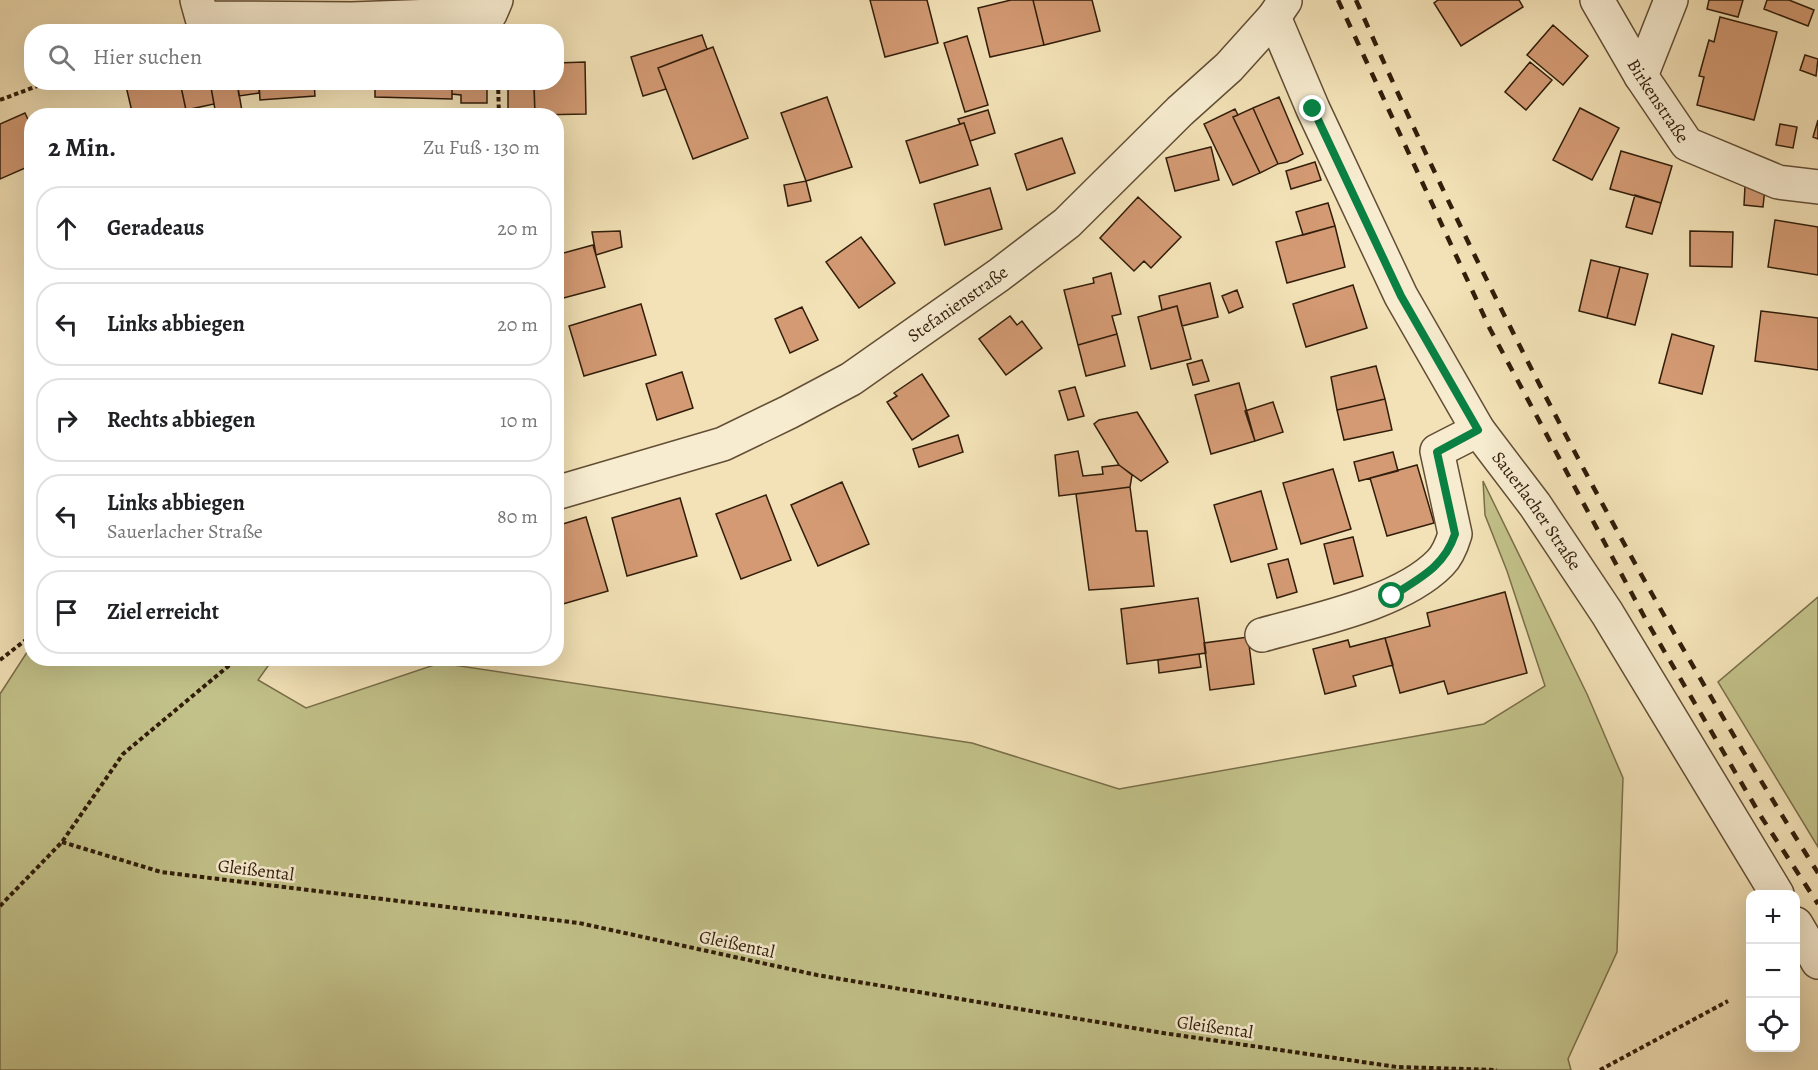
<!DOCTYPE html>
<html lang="de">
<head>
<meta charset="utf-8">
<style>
  body { margin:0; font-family:Alegreya,serif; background:#f6f6f6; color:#202124 }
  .controls { position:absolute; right:18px; bottom:18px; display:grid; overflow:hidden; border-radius:12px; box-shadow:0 6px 24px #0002 }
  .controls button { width:54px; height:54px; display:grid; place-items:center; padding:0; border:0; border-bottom:2px solid #e0e0e0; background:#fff; color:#202124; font:30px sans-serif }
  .stop { position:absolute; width:18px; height:18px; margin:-14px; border:4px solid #0b8043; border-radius:50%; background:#fff }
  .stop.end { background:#0b8043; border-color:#fff; box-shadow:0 2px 6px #0008 }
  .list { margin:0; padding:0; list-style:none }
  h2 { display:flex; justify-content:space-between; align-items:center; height:78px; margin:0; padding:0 24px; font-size:26px }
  h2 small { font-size:20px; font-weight:400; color:#757577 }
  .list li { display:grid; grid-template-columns:39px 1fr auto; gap:18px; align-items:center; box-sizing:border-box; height:84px; margin:0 12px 12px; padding:0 12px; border:2px solid #e0e0e0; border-radius:24px }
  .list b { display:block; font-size:22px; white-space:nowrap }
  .list p { margin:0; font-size:20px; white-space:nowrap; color:#757577 }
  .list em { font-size:20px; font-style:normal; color:#757577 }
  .icon { flex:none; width:33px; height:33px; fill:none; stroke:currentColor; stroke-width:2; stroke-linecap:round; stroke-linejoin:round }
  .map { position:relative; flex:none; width:1818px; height:1070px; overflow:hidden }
  .search { position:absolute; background:#fff; box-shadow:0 6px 24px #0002; left:24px; top:24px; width:540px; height:66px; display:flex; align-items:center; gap:15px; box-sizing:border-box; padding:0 21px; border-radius:24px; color:#757577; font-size:22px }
  .panel { position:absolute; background:#fff; box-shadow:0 6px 24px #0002; left:24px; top:108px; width:540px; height:558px; border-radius:24px }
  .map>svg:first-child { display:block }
  .green { fill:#c2c189; stroke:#7a6f4a; stroke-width:1.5 }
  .building { fill:#d39a73; stroke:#311d0a; stroke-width:1.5 }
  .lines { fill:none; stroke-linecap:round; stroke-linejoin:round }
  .minor-casing { stroke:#624e35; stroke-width:36 }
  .path { stroke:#311d0a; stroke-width:4; stroke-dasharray:4.5 3; stroke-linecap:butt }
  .minor { stroke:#f7ecd0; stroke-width:33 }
  .rail { stroke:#311d0a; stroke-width:4.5; stroke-dasharray:10 10; stroke-linecap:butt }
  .route { stroke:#0b8043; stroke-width:8 }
  .labels { text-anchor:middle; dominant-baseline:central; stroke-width:5; stroke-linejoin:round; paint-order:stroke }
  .street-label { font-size:18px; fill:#311d0a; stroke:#f7ecd0 }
</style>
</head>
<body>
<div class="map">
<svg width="1818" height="1070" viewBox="0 0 1818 1070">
  <rect width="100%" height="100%" fill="#f3e2b7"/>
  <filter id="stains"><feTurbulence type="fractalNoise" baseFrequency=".00333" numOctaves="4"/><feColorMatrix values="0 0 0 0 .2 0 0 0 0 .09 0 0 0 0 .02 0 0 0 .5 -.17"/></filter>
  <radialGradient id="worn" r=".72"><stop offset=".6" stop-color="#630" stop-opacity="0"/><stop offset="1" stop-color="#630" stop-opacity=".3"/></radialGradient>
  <path class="green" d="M 1483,481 L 1587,694 L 1623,778 L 1617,952 L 1568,1059 L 1571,1070 L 0,1070 L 0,694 L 31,646 L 32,658 L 273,659 L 258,680 L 306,708 L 440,663 L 972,743 L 1119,789 L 1484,724 L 1545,686 L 1507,571 L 1485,515 Z
    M 1818,597 L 1818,847 L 1718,682 Z"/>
  <path class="building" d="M 870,0 L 927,0 L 938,43 L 885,57 Z
    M 1011,0 L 1033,0 L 1044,45 L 990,57 L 978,8 Z
    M 1033,0 L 1092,0 L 1100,31 L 1044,45 Z
    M 1438,0 L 1519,0 L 1523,7 L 1461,46 L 1434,3 Z
    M 1709,0 L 1743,0 L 1738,17 L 1707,9 Z
    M 1767,0 L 1789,0 L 1814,10 L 1808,26 L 1764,9 Z
    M 1720,17 L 1777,32 L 1754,120 L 1697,105 L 1704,77 L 1699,76 L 1709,40 L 1714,42 Z
    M 1553,25 L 1588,56 L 1563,85 L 1527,55 Z
    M 702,35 L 707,49 L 658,68 L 666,89 L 643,96 L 631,57 Z
    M 967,36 L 988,105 L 965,112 L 944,43 Z
    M 713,47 L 748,138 L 693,159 L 658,68 Z
    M 1805,55 L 1818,59 L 1816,76 L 1800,70 Z
    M 585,62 L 586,114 L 535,115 L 534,82 L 556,82 L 556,63 Z
    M 1530,62 L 1552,80 L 1526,110 L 1505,92 Z
    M 125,82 L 180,82 L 186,110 L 162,116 L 133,116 Z
    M 180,82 L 210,82 L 214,104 L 186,110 Z
    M 210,82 L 237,82 L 242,111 L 216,115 Z
    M 237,82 L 259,82 L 259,93 L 239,96 Z
    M 259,82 L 314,82 L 315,96 L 260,100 Z
    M 375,82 L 452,82 L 452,99 L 375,97 Z
    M 452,82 L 487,82 L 487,103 L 461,103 L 461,95 L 452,94 Z
    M 534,88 L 535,116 L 508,116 L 508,89 Z
    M 827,97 L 852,167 L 806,181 L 781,113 Z
    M 1279,97 L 1303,154 L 1287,162 L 1278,164 L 1253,108 Z
    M 1253,108 L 1278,164 L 1260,173 L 1233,117 Z
    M 1580,108 L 1619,128 L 1592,180 L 1553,160 Z
    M 1235,109 L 1238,115 L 1233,117 L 1260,173 L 1233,185 L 1204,124 Z
    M 988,110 L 995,133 L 970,141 L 964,123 L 960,124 L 958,119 Z
    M 25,113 L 32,128 L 32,165 L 0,179 L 0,124 Z
    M 1818,120 L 1818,139 L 1813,137 Z
    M 964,123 L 978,165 L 920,183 L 906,141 Z
    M 1780,124 L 1797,127 L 1793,148 L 1776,145 Z
    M 1062,138 L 1075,173 L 1027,190 L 1015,154 Z
    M 1211,147 L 1219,180 L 1175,191 L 1166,158 Z
    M 1621,151 L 1672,166 L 1661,203 L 1610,189 Z
    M 1315,162 L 1321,180 L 1291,189 L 1286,171 Z
    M 806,181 L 811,201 L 788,206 L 784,185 Z
    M 1745,186 L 1765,188 L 1763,207 L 1744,205 Z
    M 990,188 L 1002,229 L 945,245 L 934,204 Z
    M 1635,195 L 1661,203 L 1652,234 L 1626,227 Z
    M 1138,197 L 1181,237 L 1151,268 L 1144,261 L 1134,271 L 1100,238 Z
    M 1328,203 L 1335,226 L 1303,235 L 1296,212 Z
    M 1775,220 L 1818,227 L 1818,275 L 1768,267 Z
    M 1335,226 L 1345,267 L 1287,283 L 1276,242 Z
    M 620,231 L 622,247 L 596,255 L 592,232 Z
    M 1690,231 L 1733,232 L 1732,267 L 1690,266 Z
    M 861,237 L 895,283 L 859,308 L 826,262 Z
    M 593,245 L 605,287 L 556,300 L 556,255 Z
    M 1591,260 L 1620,267 L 1607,318 L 1579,311 Z
    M 1620,267 L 1648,274 L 1635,325 L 1607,318 Z
    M 1111,273 L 1121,314 L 1112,316 L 1117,334 L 1078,345 L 1064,290 L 1094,283 L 1093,278 Z
    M 1210,283 L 1218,317 L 1182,326 L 1177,306 L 1162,310 L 1159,296 Z
    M 1353,285 L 1367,328 L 1306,347 L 1293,304 Z
    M 1237,290 L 1243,307 L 1229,313 L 1222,296 Z
    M 641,304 L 656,355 L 584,376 L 569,326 Z
    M 1177,306 L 1191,359 L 1151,369 L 1138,317 Z
    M 802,307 L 818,340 L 790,353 L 775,319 Z
    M 1761,311 L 1818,318 L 1818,370 L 1755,361 Z
    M 1010,316 L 1017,325 L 1022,321 L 1042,348 L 1006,375 L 979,339 Z
    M 1117,334 L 1125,366 L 1086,376 L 1078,345 Z
    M 1672,334 L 1714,346 L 1702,394 L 1659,383 Z
    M 1202,360 L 1209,381 L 1193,385 L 1187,364 Z
    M 1376,366 L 1385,399 L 1337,410 L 1331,377 Z
    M 682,372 L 693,408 L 657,420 L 646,384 Z
    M 922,374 L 949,416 L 912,440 L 887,402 L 897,396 L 894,393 Z
    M 1239,383 L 1255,441 L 1211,454 L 1195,395 Z
    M 1075,387 L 1084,416 L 1068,420 L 1059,391 Z
    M 1385,399 L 1392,430 L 1344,440 L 1337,410 Z
    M 1273,402 L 1283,432 L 1255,441 L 1245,411 Z
    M 1137,412 L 1168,462 L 1141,481 L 1119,465 L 1094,424 L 1099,420 Z
    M 958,435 L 963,452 L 919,467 L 913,449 Z
    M 1078,451 L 1083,476 L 1103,474 L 1102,467 L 1119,465 L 1132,475 L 1130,487 L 1059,496 L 1055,455 Z
    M 1393,452 L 1398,471 L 1359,481 L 1354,462 Z
    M 1417,465 L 1434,523 L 1387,536 L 1370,478 Z
    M 1333,469 L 1351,529 L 1301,544 L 1283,483 Z
    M 842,482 L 869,544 L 818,566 L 791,505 Z
    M 1130,487 L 1136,531 L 1147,531 L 1154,586 L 1089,590 L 1076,494 Z
    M 1261,491 L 1277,549 L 1231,562 L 1214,505 Z
    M 766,495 L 791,560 L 741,579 L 716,514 Z
    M 680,498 L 697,556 L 627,576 L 612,518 Z
    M 586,517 L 608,591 L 556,606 L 556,526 Z
    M 1353,537 L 1363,576 L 1334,584 L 1324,544 Z
    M 1288,559 L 1297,592 L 1277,598 L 1268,564 Z
    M 1505,592 L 1527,673 L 1448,694 L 1444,681 L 1400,693 L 1385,638 L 1430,626 L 1427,613 Z
    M 1198,598 L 1206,653 L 1127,664 L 1121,609 Z
    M 1248,637 L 1254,684 L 1210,690 L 1204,643 Z
    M 1385,638 L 1393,665 L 1353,676 L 1356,686 L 1325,694 L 1313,649 L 1348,640 L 1350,647 Z
    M 1199,654 L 1201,667 L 1159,673 L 1158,660 Z"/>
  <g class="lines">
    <g class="minor-casing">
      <g id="minor">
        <path d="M 197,0 L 202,18 L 352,19 L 490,14 L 496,0"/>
        <path id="s1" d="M 1597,0 L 1641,76 L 1687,144 L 1778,182 L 1818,187"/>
        <path id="s2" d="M 1274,17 L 1313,109 L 1401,296 L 1478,430 L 1535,505 L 1607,613 L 1777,894"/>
        <path d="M 1641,76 L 1671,0"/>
        <path id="s3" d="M 556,493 L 723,444 L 789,412 L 851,379 L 999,275 L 1067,223 L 1180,111 L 1229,67 L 1274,17 L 1285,1"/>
        <path d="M 1262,635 C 1315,620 1401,603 1440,563 C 1448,555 1452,544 1455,534 L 1437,451 L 1478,430"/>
        <path d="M 1796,924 L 1818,962"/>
      </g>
    </g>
    <path class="path" d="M 498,82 L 499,116
      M 0,100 L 48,82
      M 0,660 L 32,635
      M 62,842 L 161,872 L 579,923 L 817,975 L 1163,1033 L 1397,1067 L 1497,1070
      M 0,906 L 62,842 L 123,754 L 238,658
      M 1600,1070 L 1728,1001"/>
    <use href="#minor" class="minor"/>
    <path class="rail" d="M 1338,0 L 1490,329 L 1646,620 L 1762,818 L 1818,904
      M 1356,0 C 1489,301 1642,594 1818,873"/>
  </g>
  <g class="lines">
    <path class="route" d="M 1313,109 L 1401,296 L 1478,430 L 1437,452 L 1455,534 C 1444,567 1420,578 1392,596"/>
  </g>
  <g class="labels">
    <g class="street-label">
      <text stroke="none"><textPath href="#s1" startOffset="118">Birkenstraße</textPath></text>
      <text stroke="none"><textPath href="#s3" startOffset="448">Stefanienstraße</textPath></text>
      <text stroke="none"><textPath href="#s2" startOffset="561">Sauerlacher Straße</textPath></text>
      <text transform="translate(256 870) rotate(7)">Gleißental</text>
      <text transform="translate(737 944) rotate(12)">Gleißental</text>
      <text transform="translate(1215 1027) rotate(8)">Gleißental</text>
    </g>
  </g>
  <rect width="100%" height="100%" filter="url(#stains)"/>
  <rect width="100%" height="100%" fill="url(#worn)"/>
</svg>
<div class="controls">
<button>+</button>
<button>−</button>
<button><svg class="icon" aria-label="locate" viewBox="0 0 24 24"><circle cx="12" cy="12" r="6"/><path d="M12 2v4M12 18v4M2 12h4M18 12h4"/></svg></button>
</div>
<div class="stop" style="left:1392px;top:596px"></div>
<div class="stop end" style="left:1313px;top:109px"></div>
<div class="search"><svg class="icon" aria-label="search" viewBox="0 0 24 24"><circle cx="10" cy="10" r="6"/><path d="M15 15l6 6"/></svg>Hier suchen</div>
<section class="panel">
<h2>2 Min.<small>Zu Fuß · 130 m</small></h2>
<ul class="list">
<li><svg class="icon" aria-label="ahead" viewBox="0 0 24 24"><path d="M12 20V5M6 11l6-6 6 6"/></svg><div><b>Geradeaus</b></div><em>20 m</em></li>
<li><svg class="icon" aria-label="left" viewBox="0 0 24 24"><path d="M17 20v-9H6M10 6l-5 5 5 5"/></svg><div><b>Links abbiegen</b></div><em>20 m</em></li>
<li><svg class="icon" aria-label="right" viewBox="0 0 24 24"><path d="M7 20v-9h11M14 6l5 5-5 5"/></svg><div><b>Rechts abbiegen</b></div><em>10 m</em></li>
<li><svg class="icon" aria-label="left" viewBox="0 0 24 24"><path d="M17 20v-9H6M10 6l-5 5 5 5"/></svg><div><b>Links abbiegen</b><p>Sauerlacher Straße</p></div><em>80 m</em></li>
<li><svg class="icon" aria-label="arrive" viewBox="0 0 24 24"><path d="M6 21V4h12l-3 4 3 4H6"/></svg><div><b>Ziel erreicht</b></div></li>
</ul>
</section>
</div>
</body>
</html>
